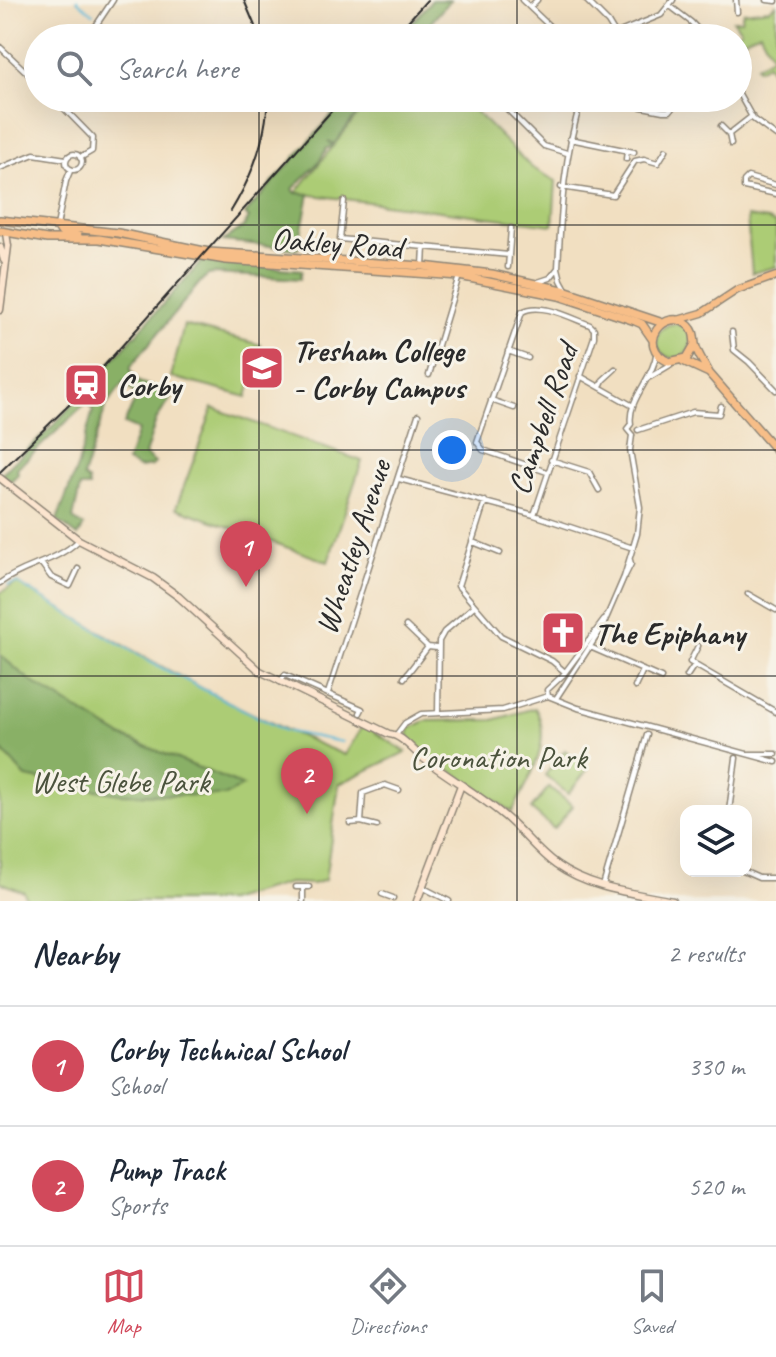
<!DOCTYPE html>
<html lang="en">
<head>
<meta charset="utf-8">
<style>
  body { margin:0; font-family:Caveat,sans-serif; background:#f6f6f7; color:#1f2937 }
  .controls { position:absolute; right:24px; bottom:24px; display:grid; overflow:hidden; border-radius:16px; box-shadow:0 8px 32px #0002 }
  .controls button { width:72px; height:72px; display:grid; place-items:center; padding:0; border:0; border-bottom:2px solid #e0e1e3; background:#fff; color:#1f2937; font:40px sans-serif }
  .you { position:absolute; left:452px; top:450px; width:28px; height:28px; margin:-20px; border:6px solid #fff; border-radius:50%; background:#1a73e8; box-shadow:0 0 0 12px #1a73e833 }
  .badge { display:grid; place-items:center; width:52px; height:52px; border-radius:50%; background:#d1495b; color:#fff; font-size:26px; font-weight:700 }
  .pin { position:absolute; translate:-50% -66px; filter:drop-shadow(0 2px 4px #0008) }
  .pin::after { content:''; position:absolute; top:42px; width:28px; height:24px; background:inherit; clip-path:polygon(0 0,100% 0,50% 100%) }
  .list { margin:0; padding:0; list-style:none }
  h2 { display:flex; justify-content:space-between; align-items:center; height:104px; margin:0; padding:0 32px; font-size:34px }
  h2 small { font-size:26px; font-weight:400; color:#747a83 }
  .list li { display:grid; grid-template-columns:52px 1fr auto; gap:24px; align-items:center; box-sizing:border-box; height:120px; padding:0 32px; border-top:2px solid #e0e1e3 }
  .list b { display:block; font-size:30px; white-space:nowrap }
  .list p { margin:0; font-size:26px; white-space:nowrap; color:#747a83 }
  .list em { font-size:26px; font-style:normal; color:#747a83 }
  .icon { flex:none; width:44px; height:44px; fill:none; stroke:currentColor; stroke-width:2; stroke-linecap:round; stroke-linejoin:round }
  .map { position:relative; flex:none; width:776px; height:901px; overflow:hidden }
  .search { position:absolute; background:#fff; box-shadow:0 8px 32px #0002; left:24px; right:24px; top:24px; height:88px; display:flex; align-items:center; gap:20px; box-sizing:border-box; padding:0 28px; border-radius:44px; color:#747a83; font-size:30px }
  .sheet { height:344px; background:#fff }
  nav { display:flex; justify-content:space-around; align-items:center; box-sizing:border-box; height:112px; border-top:2px solid #e0e1e3; background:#fff; font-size:22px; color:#747a83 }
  nav a { display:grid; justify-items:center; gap:4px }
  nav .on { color:#d1495b }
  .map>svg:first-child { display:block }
  .green { fill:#accc74; stroke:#6c7c50; stroke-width:2 }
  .forest { fill:#89b066; stroke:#5a6e48; stroke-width:2 }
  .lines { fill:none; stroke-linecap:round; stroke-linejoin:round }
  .stream { stroke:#5dbbdb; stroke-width:2 }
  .street-casing { stroke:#8e8576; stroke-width:7 }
  .secondary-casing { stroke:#8e8576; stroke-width:9 }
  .primary-casing { stroke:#8e8576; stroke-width:9 }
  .highway-casing { stroke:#8e8576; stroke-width:10 }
  .street { stroke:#fff; stroke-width:4 }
  .secondary { stroke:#fce5cf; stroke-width:6 }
  .primary { stroke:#f7be88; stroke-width:6 }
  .highway { stroke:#f7be88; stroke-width:7 }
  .rail { stroke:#2b2b2b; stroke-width:2 }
  .grid { fill:none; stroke:#2b2b2b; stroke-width:2; stroke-opacity:0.55 }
  .labels { text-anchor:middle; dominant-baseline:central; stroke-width:6; stroke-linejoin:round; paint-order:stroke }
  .street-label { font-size:32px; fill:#2b2b2b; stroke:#f7f3e8 }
  .poi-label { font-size:32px; font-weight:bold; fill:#2b2b2b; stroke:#f7f3e8; text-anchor:start }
  .park-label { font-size:32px; fill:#4b533d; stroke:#f7f3e8 }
</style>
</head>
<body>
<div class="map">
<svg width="776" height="901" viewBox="0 0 776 901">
  <rect width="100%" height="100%" fill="#f7f3e8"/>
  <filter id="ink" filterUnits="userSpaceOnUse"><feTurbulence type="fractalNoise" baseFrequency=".0125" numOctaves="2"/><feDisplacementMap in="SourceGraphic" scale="16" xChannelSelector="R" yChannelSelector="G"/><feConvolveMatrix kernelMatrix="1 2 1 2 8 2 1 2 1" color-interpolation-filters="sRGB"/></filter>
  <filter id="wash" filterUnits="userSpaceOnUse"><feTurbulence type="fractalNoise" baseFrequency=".006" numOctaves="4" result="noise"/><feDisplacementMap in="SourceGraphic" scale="32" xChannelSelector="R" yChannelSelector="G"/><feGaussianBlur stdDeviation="1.8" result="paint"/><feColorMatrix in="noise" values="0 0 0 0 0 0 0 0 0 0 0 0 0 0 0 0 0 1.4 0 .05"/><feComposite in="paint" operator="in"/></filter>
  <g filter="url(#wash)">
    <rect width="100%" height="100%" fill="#f1dfc1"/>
    <path class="green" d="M 776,4 L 776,80 L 767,64 L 758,69 L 756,66 L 772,56 L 760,32 L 744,39 L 745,43 L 741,45 L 738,38 L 732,38 L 741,30 L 733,20 L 741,20 L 743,12 L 770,9 Z
      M 371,98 L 462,98 L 531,167 L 556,181 L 553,225 L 296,193 Z
      M 747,217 L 768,220 L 776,224 L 776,267 L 752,273 Z
      M657 341a17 17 0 1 1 34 0a17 17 0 1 1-34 0Z
      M 184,325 L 261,345 L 247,397 L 171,377 Z
      M 213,408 L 362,461 L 328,562 L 176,508 Z
      M 17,583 C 124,646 230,709 345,755 L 363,725 L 406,752 L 339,784 L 325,880 L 313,884 L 289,883 L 227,901 L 27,901 L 24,892 L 0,882 L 0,593 Z
      M 535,708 C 555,740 527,784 512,812 L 412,744 L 408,736 L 409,729 L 425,721 L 493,720 Z
      M 565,750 L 588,769 L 568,794 L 545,775 Z
      M 549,787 L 573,806 L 554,829 L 531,809 Z"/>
    <path class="forest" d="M 432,0 L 450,0 L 418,38 L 398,38 Z
      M 347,98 L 369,98 L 334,144 L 328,141 L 333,146 L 327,148 L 318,163 L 293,189 L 296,193 L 309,194 L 298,249 L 223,241 L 243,227 L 249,218 L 245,214 Z
      M 202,261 L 302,270 L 300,279 L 214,274 L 208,275 L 202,280 L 131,366 L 131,371 L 139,382 L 173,395 L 156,420 L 145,455 L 155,463 L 152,466 L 139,468 L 127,462 L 138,430 L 124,424 L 137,396 L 124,382 L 106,406 L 83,477 L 88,481 L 89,487 L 80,487 L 73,519 L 84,526 L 78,536 L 57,520 L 78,465 L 93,410 L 87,403 L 17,468 L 18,474 L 11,481 L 1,474 L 51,428 Z
      M 0,655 L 32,682 L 121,736 L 243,786 L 225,796 L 119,794 L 26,777 L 0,748 Z"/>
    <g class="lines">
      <path class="stream" d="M 77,0 L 93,14
        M 8,585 L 17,583 L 150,662 L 285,731 L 342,742"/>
    </g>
  </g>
  <g filter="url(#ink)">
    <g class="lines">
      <g class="street-casing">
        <path id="street" d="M 522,0 L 562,38
          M 586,0 L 608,22 L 614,32
          M 736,0 L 737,12
          M 767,0 L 776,1
          M 670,6 L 691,22 L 706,38
          M 530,7 L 537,0
          M 65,38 L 95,27 L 113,0
          M 477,38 L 489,32 L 497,38
          M 605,38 L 661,15 L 673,0
          M 0,47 L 38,83
          M 28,74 L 38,64
          M 738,92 L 753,119 L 776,136
          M 54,98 L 93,138 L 92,151 L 80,158
          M 496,98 L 544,146 L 567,153
          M 559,98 L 580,103
          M 596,98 L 663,111 L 670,111 L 679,98
          M 721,126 L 729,134 L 731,144
          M 729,134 L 752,116
          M 570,139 L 634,152
          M66 162a8 8 0 1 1 16 0a8 8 0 1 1-16 0Z
          M 626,159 L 627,151
          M 0,168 L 34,154 L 66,159
          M 776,185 L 748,177 L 744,181 L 744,187 L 776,194
          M 561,187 L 613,195 L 635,161 L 644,159 L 658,163 L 666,150
          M 344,201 L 340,239 L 509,255 L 511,228
          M 57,226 L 66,181 L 71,169
          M 423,265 L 424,247
          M 508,267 L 509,255
          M 538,282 L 550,278 L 558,268
          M 567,291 L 561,280 L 558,268 C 561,209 564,154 582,98
          M 732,332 L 734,350 L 749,362 L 776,390
          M 508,351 L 528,358
          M 429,375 L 459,276
          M 580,376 L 633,406
          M 650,377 L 670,365
          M 600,387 L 603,380 L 615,369
          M 491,400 L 514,408
          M 638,430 L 693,412 L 719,414 L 721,406
          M 632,435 L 627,429 L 631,424 C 627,400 653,379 656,355
          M 551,460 L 589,472 L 599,490
          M 399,479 L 534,515 L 633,548
          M 485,501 L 458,586 L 501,636 L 552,661 L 565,672
          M 534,515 L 594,337 L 594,329 L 590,325 C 571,318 540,301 522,312 L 477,442 L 483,450 L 547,472
          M 473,542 L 500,553
          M 41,563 L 51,577 L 70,586 L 78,569
          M 625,576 L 631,564 L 630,560
          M 0,583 C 24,565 56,562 78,541
          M 748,594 L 776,610
          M 406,626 L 428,647
          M 698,646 L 690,662 L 776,712
          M 590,647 L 661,678
          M 687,676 L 695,664
          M 404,678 L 428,647 L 437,648
          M 280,682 L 285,675 L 362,709 L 360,713
          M 635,687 L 643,670
          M 328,693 L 418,415
          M 548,696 L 547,690 L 563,675 L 604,620
          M 557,697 L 602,628 L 624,577 L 637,534 L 640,507 L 630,450 L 632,435
          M 438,713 L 439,641 L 444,632 L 473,607
          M 396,735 L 405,723 L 421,714 L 503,710 L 548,696 L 578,708 L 776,762
          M 748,754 L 776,754
          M 729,811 L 736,758
          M 361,822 L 363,793 L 385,785 L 399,790
          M 350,823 L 361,822 L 377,826
          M 743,871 L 759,878 L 776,878
          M 603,886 L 647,735
          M 296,887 L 309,887
          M 422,887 L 449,901
          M 303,888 L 303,901
          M 382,894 L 393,898"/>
      </g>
      <g class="secondary-casing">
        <path id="secondary" d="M 0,247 L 4,260
          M 0,310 L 8,246 L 6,233
          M 0,478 L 79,540 L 153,578 L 179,597 L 260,671 L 389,734 C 402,735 412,750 423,758 C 449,778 478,794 503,815 C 522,830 536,851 556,865 C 590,889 633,893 673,901
          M 417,901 L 461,785"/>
      </g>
      <g class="primary-casing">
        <path id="primary" d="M 678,320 L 702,313 L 737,290 L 776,276"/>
      </g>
      <g class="highway-casing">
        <path id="highway" d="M 0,220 L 118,233 L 209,252 L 423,266 L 492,274 L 567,291 L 663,323
          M 57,226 L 61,232 L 78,236
          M 0,231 L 47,239 L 99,239 L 226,260 L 459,276 L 559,296 L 635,321 L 642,324 L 653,340
          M 695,344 L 687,358 L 669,362 C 633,345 667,304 689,326 C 695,332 694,337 695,344 C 697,354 705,364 709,373
          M 683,361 L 709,373 L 776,450"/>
      </g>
      <use href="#street" class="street"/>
      <use href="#secondary" class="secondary"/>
      <use href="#primary" class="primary"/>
      <use href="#highway" class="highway"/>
      <path class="rail" d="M 244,0 L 260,38
        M 393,38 L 427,0
        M 231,211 C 252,177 266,138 268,98
        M 0,472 L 70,404 L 343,98"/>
    </g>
  </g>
  <path class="grid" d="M 259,0 L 259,38M 517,0 L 517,38M 259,98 L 259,901M 517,98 L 517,901M 0,225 L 776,225M 0,450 L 776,450M 0,676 L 776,676"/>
  <defs>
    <g id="university-square" transform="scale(2.3)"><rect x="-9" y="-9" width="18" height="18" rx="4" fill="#d1495b" stroke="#f7f3e8"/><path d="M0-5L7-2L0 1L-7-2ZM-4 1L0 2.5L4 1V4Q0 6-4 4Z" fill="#fff"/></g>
    <g id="station-square" transform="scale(2.3)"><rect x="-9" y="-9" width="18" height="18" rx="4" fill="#d1495b" stroke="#f7f3e8"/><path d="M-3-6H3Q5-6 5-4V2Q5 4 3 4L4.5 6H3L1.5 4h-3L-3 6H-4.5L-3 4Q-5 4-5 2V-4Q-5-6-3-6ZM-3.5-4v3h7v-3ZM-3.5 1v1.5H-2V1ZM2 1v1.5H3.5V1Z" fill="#fff"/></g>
    <g id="church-square" transform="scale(2.3)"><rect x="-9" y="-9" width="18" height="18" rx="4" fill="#d1495b" stroke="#f7f3e8"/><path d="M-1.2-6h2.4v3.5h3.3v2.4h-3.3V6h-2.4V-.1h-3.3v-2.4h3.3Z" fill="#fff"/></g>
  </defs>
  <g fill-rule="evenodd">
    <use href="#university-square" x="262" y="368"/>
    <use href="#station-square" x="86" y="385"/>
    <use href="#church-square" x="563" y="633"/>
  </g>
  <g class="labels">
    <g class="street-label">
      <text transform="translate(337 243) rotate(4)">Oakley Road</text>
      <text transform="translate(543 419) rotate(-71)">Campbell Road</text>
      <text transform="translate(353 547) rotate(-72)">Wheatley Avenue</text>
    </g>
    <g class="poi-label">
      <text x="293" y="350">Tresham College<tspan x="293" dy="37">- Corby Campus</tspan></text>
      <text x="117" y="385">Corby</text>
      <text x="594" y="633">The Epiphany</text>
    </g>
    <g class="park-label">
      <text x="498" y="757">Coronation Park</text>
      <text x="120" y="781">West Glebe Park</text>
    </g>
  </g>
</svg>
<div class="controls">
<button><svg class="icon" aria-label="layers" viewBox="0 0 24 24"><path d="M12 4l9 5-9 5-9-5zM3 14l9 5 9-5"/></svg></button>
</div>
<div class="you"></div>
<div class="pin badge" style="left:246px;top:587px">1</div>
<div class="pin badge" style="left:307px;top:814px">2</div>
<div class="search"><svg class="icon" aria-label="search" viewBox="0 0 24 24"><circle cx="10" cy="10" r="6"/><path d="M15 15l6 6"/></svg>Search here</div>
</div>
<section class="sheet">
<h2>Nearby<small>2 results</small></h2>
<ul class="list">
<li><span class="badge">1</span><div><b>Corby Technical School</b><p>School</p></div><em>330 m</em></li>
<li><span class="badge">2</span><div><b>Pump Track</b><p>Sports</p></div><em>520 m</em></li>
</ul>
</section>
<nav>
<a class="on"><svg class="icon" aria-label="map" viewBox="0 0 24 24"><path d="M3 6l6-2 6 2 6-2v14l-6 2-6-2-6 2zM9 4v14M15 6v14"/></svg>Map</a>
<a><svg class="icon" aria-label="directions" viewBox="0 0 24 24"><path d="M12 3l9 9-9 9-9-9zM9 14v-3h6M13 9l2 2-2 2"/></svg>Directions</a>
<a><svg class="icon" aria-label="saved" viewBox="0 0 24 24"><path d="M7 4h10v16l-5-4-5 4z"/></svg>Saved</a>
</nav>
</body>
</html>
